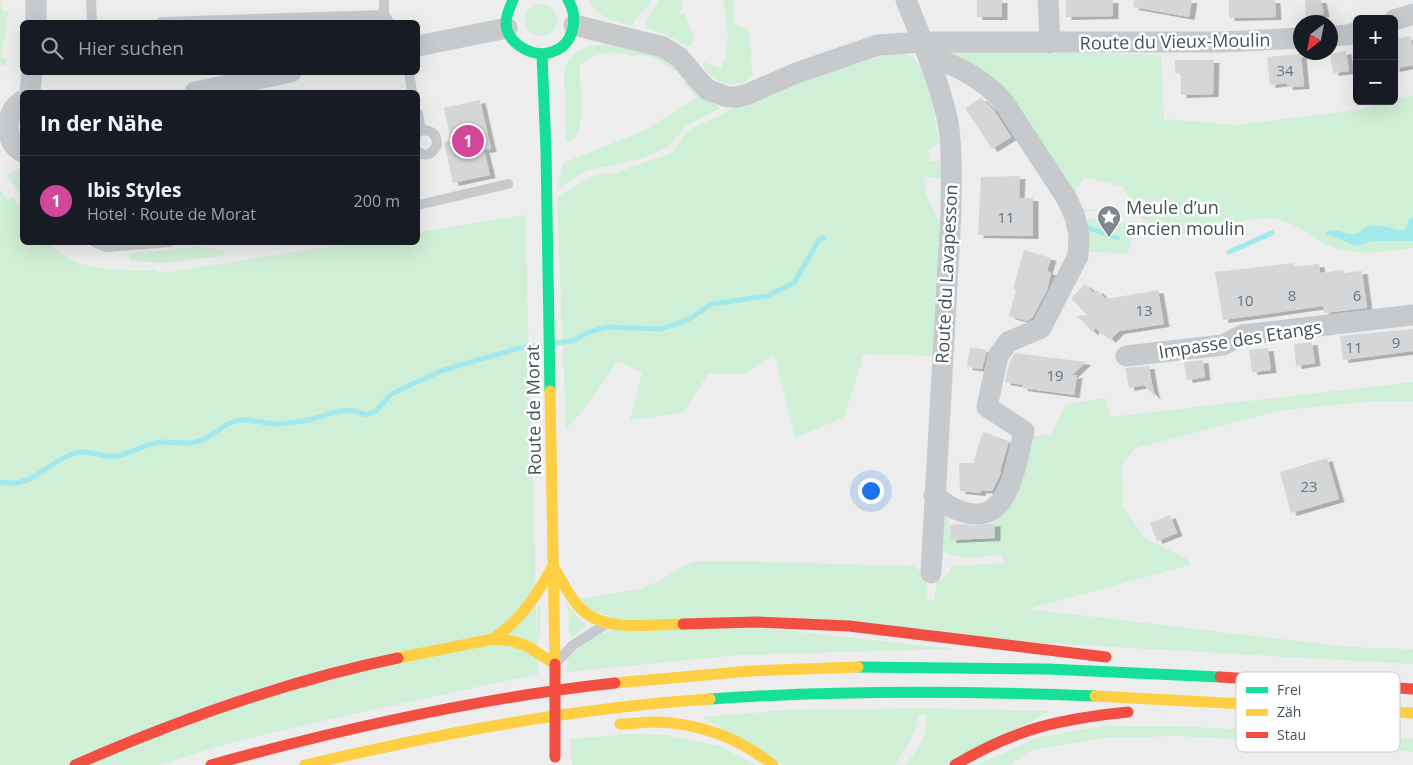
<!DOCTYPE html>
<html lang="de">
<head>
<meta charset="utf-8">
<style>
  body { margin:0; font-family:"Open Sans",sans-serif; background:#20242c; color:#f1f3f6 }
  .controls { position:absolute; right:15px; top:15px; display:grid; overflow:hidden; border-radius:8px; box-shadow:0 5px 20px #0002 }
  .controls button { width:45px; height:45px; display:grid; place-items:center; padding:0; border:0; border-bottom:1px solid #363941; background:#171b24; color:#f1f3f6; font:25px sans-serif }
  .compass { position:absolute; left:1293px; top:15px; width:45px; height:45px; border-radius:50%; background:#171b24; box-shadow:0 5px 20px #0002; rotate:212deg }
  .you { position:absolute; left:870px; top:490px; width:18px; height:18px; margin:-12px; border:4px solid #fff; border-radius:50%; background:#1a73e8; box-shadow:0 0 0 8px #1a73e833 }
  .badge { display:grid; place-items:center; width:32px; height:32px; border-radius:50%; background:#2563eb; color:#fff; font-size:16px; font-weight:700 }
  .pin { position:absolute; translate:-50% -50%; border:2px solid #fff; box-shadow:0 1px 5px #0006 }
  .list { margin:0; padding:0; list-style:none }
  h2 { display:flex; justify-content:space-between; align-items:center; height:65px; margin:0; padding:0 20px; font-size:21px }
  h2 small { font-size:16px; font-weight:400; color:#9ea1a6 }
  .list li { display:grid; grid-template-columns:32px 1fr auto; gap:15px; align-items:center; box-sizing:border-box; height:90px; padding:0 20px; border-top:1px solid #363941 }
  .list b { display:block; font-size:19px; white-space:nowrap }
  .list p { margin:0; font-size:16px; white-space:nowrap; color:#9ea1a6 }
  .list em { font-size:16px; font-style:normal; color:#9ea1a6 }
  .icon { flex:none; width:28px; height:28px; fill:none; stroke:currentColor; stroke-width:2; stroke-linecap:round; stroke-linejoin:round }
  .map { position:relative; flex:none; width:1413px; height:765px; overflow:hidden }
  .search { position:absolute; background:#171b24; box-shadow:0 5px 20px #0002; left:20px; top:20px; width:400px; height:55px; display:flex; align-items:center; gap:12px; box-sizing:border-box; padding:0 18px; border-radius:8px; color:#9ea1a6; font-size:19px }
  .panel { position:absolute; background:#171b24; box-shadow:0 5px 20px #0002; left:20px; top:90px; width:400px; height:155px; border-radius:8px }
  .map>svg:first-child { display:block }
  .green { fill:#d0efd7; fill-rule:evenodd }
  .water { fill:#a2e9ee }
  .lines { fill:none; stroke-linecap:round; stroke-linejoin:round }
  .stream { stroke:#a2e9ee; stroke-width:5 }
  .building { fill:#d5d6d7; filter:url(#shadow) }
  .lane { stroke:#c6cacc; stroke-width:10 }
  .street { stroke:#c6cacc; stroke-width:21 }
  .fast { stroke:#16e098; stroke-width:11 }
  .slow { stroke:#ffcf43; stroke-width:11 }
  .jam { stroke:#f24e42; stroke-width:11 }
  .jam-bridge { stroke:#f24e42; stroke-width:11 }
  .labels { text-anchor:middle; dominant-baseline:central; stroke-width:5; stroke-linejoin:round; paint-order:stroke }
  .number-label { font-size:15px; fill:#6a747a }
  .street-label { font-size:18px; fill:#44525a; stroke:#fff }
  .poi-label { font-size:18px; fill:#44525a; stroke:#fff; text-anchor:start }
  .key { fill:#fff; stroke:#c7cbce; stroke-width:1 }
  .key-label { font-size:14px; fill:#44525a }
</style>
</head>
<body>
<div class="map">
<svg width="1413" height="765" viewBox="0 0 1413 765">
  <defs>
    <filter id="shadow"><feDropShadow dx="5.5" dy="3" stdDeviation="0" flood-color="#0004"/></filter>
  </defs>
  <rect width="100%" height="100%" fill="#eeeded"/>
  <path class="green" d="M 0,0 L 2,11 L 9,11 L 1,57 L 7,59 L 6,66 L 0,64 Z
    M 589,0 L 651,0 C 649,8 643,10 638,16 C 634,19 635,23 632,26 C 616,22 596,17 589,0 Z
    M 659,0 L 681,0 L 683,8 L 679,10 L 680,14 L 685,13 L 694,39 L 691,46 L 687,46 L 667,35 L 646,28 L 646,20 Z
    M 723,0 L 733,0 L 733,23 L 748,30 L 753,75 C 745,88 724,86 713,77 C 709,74 706,69 702,65 L 704,62 L 721,68 C 732,46 727,24 723,0 Z
    M525 20a16 16 0 1 1 32 0a16 16 0 1 1-32 0Z
    M 608,44 L 653,52 L 676,65 L 675,72 C 664,62 654,57 639,54 L 633,57 C 629,56 626,53 622,53 C 606,51 591,54 580,65 C 580,81 583,120 578,133 C 575,139 571,140 566,142 L 564,73 L 568,61 L 576,52 L 589,46 Z
    M 953,50 L 1161,55 L 1164,119 L 1235,125 L 1357,110 L 1388,101 L 1394,101 L 1394,100 L 1413,95 L 1413,248 C 1382,252 1353,258 1323,243 C 1307,234 1294,222 1276,219 C 1247,213 1215,235 1186,233 C 1168,232 1152,221 1135,216 C 1118,211 1100,211 1082,211 L 1053,171 L 950,56 ZM 1084,177 L 1124,187 L 1136,213 L 1083,209 L 1073,196 Z
    M 895,52 C 901,53 910,54 915,59 C 919,63 917,66 922,69 L 933,107 L 939,143 L 928,150 L 929,161 L 942,161 L 942,178 L 924,177 L 925,193 L 942,227 L 933,356 L 864,354 L 844,417 L 795,438 L 774,354 L 745,374 L 708,374 L 684,412 L 630,420 L 642,373 L 618,361 L 584,409 L 566,429 L 557,198 L 589,178 L 601,173 L 612,174 L 670,154 C 678,147 682,136 690,130 C 705,120 722,117 735,106 L 790,84 Z
    M 683,82 L 689,82 L 704,97 L 721,108 L 687,125 L 671,144 L 665,149 L 640,159 L 610,166 L 587,170 L 557,189 L 563,163 L 643,131 L 697,98 Z
    M 20,169 L 22,170 L 22,196 L 7,175 Z
    M 0,189 L 8,200 L 13,197 L 22,209 L 22,242 L 49,243 C 75,273 119,270 155,270 L 160,273 L 353,243 L 418,242 L 418,232 L 525,215 L 537,637 L 538,606 L 541,606 L 540,637 L 537,638 L 538,674 L 331,719 L 234,742 L 159,765 L 0,765 Z
    M 1107,218 L 1136,227 L 1128,253 L 1086,252 L 1083,220 Z
    M 200,246 L 224,251 L 226,255 L 167,263 L 130,261 L 129,253 L 163,251 Z
    M 1413,382 L 1413,401 L 1374,401 L 1283,410 L 1136,448 L 1122,464 L 1123,507 L 1145,538 L 1189,560 L 1190,565 L 1028,609 L 1348,647 L 1413,649 L 1413,664 L 616,619 L 569,601 L 640,589 L 659,581 L 681,567 L 696,561 L 739,561 L 914,566 C 928,575 928,585 927,600 L 934,601 L 937,580 C 946,578 949,575 951,566 L 1003,563 L 1002,555 C 983,556 957,562 941,550 L 942,510 L 947,510 L 951,540 L 995,538 L 995,514 L 1032,437 L 1051,434 L 1066,404 L 1105,398 L 1110,417 Z
    M 567,604 L 587,627 L 572,637 L 570,635 Z
    M 752,627 L 955,649 L 737,655 L 567,672 L 567,658 L 589,639 L 615,628 Z
    M 927,708 L 1051,711 L 947,765 L 906,765 C 918,747 928,738 926,715 L 918,715 C 916,735 906,748 895,765 L 783,765 L 702,717 L 787,710 Z
    M 1105,726 L 1175,726 L 1413,739 L 1413,752 L 1349,745 L 1176,736 L 1102,738 L 1033,750 L 1009,765 L 977,765 L 1039,737 Z
    M 628,734 L 667,735 L 722,747 L 756,765 L 572,765 L 570,739 Z"/>
  <path class="water" d="M 1413,216 L 1413,241 L 1372,241 L 1356,246 L 1326,234 L 1327,231 C 1339,229 1346,235 1354,234 C 1360,234 1363,228 1368,226 C 1374,224 1396,229 1403,231 L 1406,228 L 1408,221 Z"/>
  <g class="lines">
    <path class="stream" d="M 1089,228 L 1117,238
      M 1229,252 L 1272,233
      M 556,343 L 576,340 L 588,332 L 609,327 L 661,329 L 687,320 L 712,304 L 767,296 L 794,283 L 819,240 L 823,238
      M 0,482 C 32,489 45,464 72,454 C 89,448 103,459 117,456 C 131,453 146,444 160,442 C 174,441 189,446 202,440 C 215,434 224,423 239,420 C 250,418 264,424 276,424 C 285,424 294,422 303,421 C 323,418 346,403 365,415 L 376,411 L 391,394 L 443,370 L 520,348 L 540,345"/>
  </g>
  <path class="building" d="M 977,0 L 1002,0 L 1002,17 L 977,17 Z
    M 1066,0 L 1113,0 L 1113,16 L 1066,17 Z
    M 1134,0 L 1192,0 L 1189,17 L 1133,7 Z
    M 1229,0 L 1275,0 L 1276,17 L 1229,18 Z
    M 1305,0 L 1321,0 L 1324,14 L 1306,16 Z
    M 1410,36 L 1413,48 L 1413,65 L 1394,69 L 1394,40 Z
    M 1346,51 L 1349,71 L 1333,73 L 1330,54 Z
    M 1301,54 L 1304,86 L 1287,87 L 1287,83 L 1270,85 L 1267,57 Z
    M 1175,60 L 1214,60 L 1213,94 L 1181,95 L 1181,73 L 1175,73 Z
    M 981,98 L 993,109 L 1011,137 L 992,149 L 965,108 Z
    M 480,100 L 491,149 L 484,150 L 490,175 L 453,183 L 444,142 L 451,141 L 444,108 Z
    M 1020,176 L 1019,198 L 1033,198 L 1033,236 L 978,235 L 981,177 Z
    M 1024,250 L 1051,258 L 1047,271 L 1051,273 L 1047,290 L 1032,318 L 1027,321 L 1009,316 L 1016,290 L 1013,289 Z
    M 1293,263 L 1294,267 L 1319,264 L 1320,273 L 1343,270 L 1344,273 L 1362,271 L 1367,308 L 1324,313 L 1323,306 L 1223,320 L 1215,272 Z
    M 1085,284 L 1094,293 L 1097,290 L 1106,299 L 1158,290 L 1164,324 L 1119,331 L 1110,340 L 1104,333 L 1102,335 L 1096,328 L 1092,332 L 1077,316 L 1087,315 L 1071,298 Z
    M 1413,329 L 1413,351 L 1343,360 L 1340,336 Z
    M 1312,342 L 1315,363 L 1296,366 L 1294,344 Z
    M 970,347 L 987,350 L 982,369 L 967,367 Z
    M 1268,348 L 1271,370 L 1252,372 L 1249,350 Z
    M 1015,353 L 1086,362 L 1071,376 L 1077,375 L 1074,395 L 1022,388 L 1023,385 L 1005,382 L 1010,361 Z
    M 1203,360 L 1205,377 L 1187,380 L 1184,362 Z
    M 1149,366 L 1152,384 L 1155,397 L 1144,385 L 1129,388 L 1125,368 Z
    M 983,432 L 1009,441 L 1000,471 L 1001,472 L 1000,475 L 992,491 L 981,490 L 980,493 L 960,491 L 959,463 L 973,463 Z
    M 1327,458 L 1339,499 L 1291,513 L 1280,472 Z
    M 1170,515 L 1177,533 L 1157,541 L 1150,523 Z
    M 995,523 L 995,538 L 951,540 L 950,525 L 963,524 L 973,526 Z"/>
  <g class="lines">
    <path class="lane" d="M 91,0 L 92,22
      M 384,0 L 384,15 L 389,22
      M 161,22 L 384,15
      M 409,72 L 412,92
      M 418,114 L 421,130
      M 418,133 L 421,130 C 431,130 437,134 437,145 C 433,153 427,158 418,152
      M 418,205 L 508,184
      M 94,242 L 107,247 L 170,242
      M 559,660 L 573,645 L 603,626"/>
    <path class="street" d="M 906,0 C 921,38 937,76 947,117 C 953,145 951,183 951,213 L 931,573
      M 1048,0 L 1050,43
      M 1394,20 L 1413,14
      M 36,22 L 36,0
      M 574,25 L 663,47 L 679,57 L 701,83 L 708,90 L 728,97 L 737,97 L 748,94 L 796,73 L 878,45 L 922,42 L 1223,42 L 1300,38
      M 1330,36 L 1348,35 L 1357,32
      M 418,46 L 507,28
      M 929,56 C 956,65 984,80 1003,101 L 1067,199 L 1075,217 L 1079,235 L 1078,256 L 1041,328 L 1008,342 L 998,356 L 987,407 L 1024,431 C 1014,469 1009,534 953,508 C 947,505 940,499 934,495
      M 30,92 L 32,72
      M 195,92 L 291,72
      M 22,101 C 4,112 3,141 22,152
      M 1126,356 L 1223,345 L 1242,335 L 1413,315"/>
    <path class="fast" d="M 513,0 C 509,10 504,19 507,30 C 513,47 536,58 552,52 C 574,45 579,18 568,0
      M 542,54 L 546,150 L 550,391
      M 858,667 L 1048,669 L 1220,677
      M 710,699 C 838,690 966,691 1095,696"/>
    <path class="slow" d="M 550,391 L 555,664
      M 493,639 C 522,619 536,596 553,566 C 562,580 569,597 581,609 C 605,633 652,624 683,624
      M 398,658 L 493,639 L 512,641 L 527,646 L 555,664
      M 615,683 L 750,671 L 858,667
      M 1095,696 L 1413,713
      M 620,724 C 632,724 643,722 655,722 C 698,723 739,738 773,765
      M 305,765 C 438,734 573,708 710,699"/>
    <path class="jam" d="M 683,624 L 757,622 L 849,626 L 1106,657
      M 1220,677 L 1413,689
      M 75,765 C 180,719 286,681 398,658
      M 211,765 C 344,728 478,698 615,683
      M 955,765 C 1015,729 1059,719 1128,712"/>
    <path class="jam-bridge" d="M 555,664 L 555,757"/>
  </g>
  <defs>
    <g id="sight-pin" transform="scale(1.25)"><path d="M0 17L-7.5 6A9.5 9.5 0 1 1 7.5 6Z" fill="#80888d" stroke="#fff"/><path d="M0-6L1.8-2.2L6-1.7L2.9 1.2L3.7 5.4L0 3.3L-3.7 5.4L-2.9 1.2L-6-1.7L-1.8-2.2Z" fill="#fff"/></g>
  </defs>
  <g fill-rule="evenodd">
    <use href="#sight-pin" x="1109" y="217"/>
  </g>
  <g class="labels">
    <g class="number-label">
      <text x="1285" y="70">34</text>
      <text x="1006" y="217">11</text>
      <text x="1292" y="295">8</text>
      <text x="1357" y="295">6</text>
      <text x="1245" y="300">10</text>
      <text x="1144" y="310">13</text>
      <text x="1396" y="342">9</text>
      <text x="1354" y="347">11</text>
      <text x="1055" y="375">19</text>
      <text x="1309" y="486">23</text>
    </g>
    <g class="street-label">
      <text transform="translate(1175 41) rotate(-1)">Route du Vieux-Moulin</text>
      <text transform="translate(946 274) rotate(-87)">Route du Lavapesson</text>
      <text transform="translate(1240 339) rotate(-9)">Impasse des Etangs</text>
      <text transform="translate(533 410) rotate(-91)">Route de Morat</text>
    </g>
    <g class="poi-label">
      <text x="1126" y="207">Meule d’un<tspan x="1126" dy="21">ancien moulin</tspan></text>
    </g>
  </g>
  <rect x="1236" y="672" width="164" height="80" rx="8" class="key"/>
  <rect x="1246" y="687" width="22" height="6" fill="#16e098"/>
  <rect x="1246" y="709" width="22" height="7" fill="#ffcf43"/>
  <rect x="1246" y="732" width="22" height="6" fill="#f24e42"/>
  <g class="key-label">
    <text x="1277" y="695">Frei</text>
    <text x="1277" y="717">Zäh</text>
    <text x="1277" y="740">Stau</text>
  </g>
</svg>
<div class="controls">
<button>+</button>
<button>−</button>
</div>
<svg class="compass" viewBox="-18 -18 36 36"><path d="M0-13l5 13h-10z" fill="#e53935"/><path d="M0 13l5-13h-10z" fill="#9ea1a6"/></svg>
<div class="you"></div>
<div class="pin badge" style="left:468px;top:141px;background:#d1479c">1</div>
<div class="search"><svg class="icon" aria-label="search" viewBox="0 0 24 24"><circle cx="10" cy="10" r="6"/><path d="M15 15l6 6"/></svg>Hier suchen</div>
<section class="panel">
<h2>In der Nähe<small></small></h2>
<ul class="list">
<li><span class="badge" style="background:#d1479c">1</span><div><b>Ibis Styles</b><p>Hotel · Route de Morat</p></div><em>200 m</em></li>
</ul>
</section>
</div>
</body>
</html>
